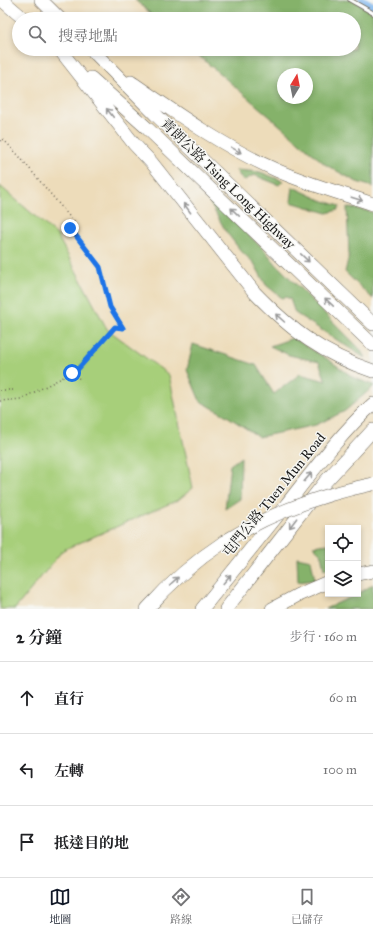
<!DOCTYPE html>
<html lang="zh-TW">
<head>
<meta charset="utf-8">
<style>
  body { margin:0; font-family:"IM FELL Great Primer","Noto Serif TC",serif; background:#f6f6f6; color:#202124 }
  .controls { position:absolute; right:12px; bottom:12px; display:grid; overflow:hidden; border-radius:0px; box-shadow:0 2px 6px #0003 }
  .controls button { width:36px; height:36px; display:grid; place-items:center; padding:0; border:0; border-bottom:1px solid #e0e0e0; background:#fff; color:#202124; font:20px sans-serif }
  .compass { position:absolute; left:277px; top:68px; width:36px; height:36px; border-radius:50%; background:#fff; box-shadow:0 2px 6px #0003; rotate:10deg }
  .stop { position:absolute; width:12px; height:12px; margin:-9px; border:3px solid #1a73e8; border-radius:50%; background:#fff }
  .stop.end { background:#1a73e8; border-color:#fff; box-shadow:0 1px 4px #0008 }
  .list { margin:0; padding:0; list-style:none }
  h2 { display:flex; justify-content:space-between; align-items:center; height:52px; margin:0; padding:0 16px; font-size:17px }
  h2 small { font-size:13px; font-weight:400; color:#757577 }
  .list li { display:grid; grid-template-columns:26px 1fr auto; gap:12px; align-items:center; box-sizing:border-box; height:72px; padding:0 16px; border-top:1px solid #e0e0e0 }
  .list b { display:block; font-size:15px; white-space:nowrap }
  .list em { font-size:13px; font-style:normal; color:#757577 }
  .icon { flex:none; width:22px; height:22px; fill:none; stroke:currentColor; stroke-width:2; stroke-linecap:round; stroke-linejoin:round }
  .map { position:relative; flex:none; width:373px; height:609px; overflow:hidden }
  .search { position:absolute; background:#fff; box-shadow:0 2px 6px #0003; left:12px; right:12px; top:12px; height:44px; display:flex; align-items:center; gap:10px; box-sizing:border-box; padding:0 14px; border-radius:22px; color:#757577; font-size:15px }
  .sheet { height:268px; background:#fff }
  nav { display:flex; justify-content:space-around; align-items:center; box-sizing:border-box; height:56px; border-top:1px solid #e0e0e0; background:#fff; font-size:11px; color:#757577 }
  nav a { display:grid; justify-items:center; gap:2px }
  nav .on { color:#111827 }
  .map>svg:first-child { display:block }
  .green { fill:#a7cf7a; stroke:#62764b }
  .forest { fill:#85b26a; stroke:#506743; fill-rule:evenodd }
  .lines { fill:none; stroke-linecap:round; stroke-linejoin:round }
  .canal { stroke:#81b8f0; stroke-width:8 }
  .service-casing { stroke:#655f53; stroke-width:5 }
  .motorway-casing { stroke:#655f53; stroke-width:14 }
  .path { stroke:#655f53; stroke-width:1.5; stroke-dasharray:1 3; stroke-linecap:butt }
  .service { stroke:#fff; stroke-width:3.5 }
  .motorway { stroke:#fff; stroke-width:13 }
  .motorway-bridge-casing { stroke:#655f53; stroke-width:14; stroke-linecap:butt }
  .motorway-bridge { stroke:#fff; stroke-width:13 }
  .oneway { stroke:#999 }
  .route { stroke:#1a73e8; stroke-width:5 }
  .labels { text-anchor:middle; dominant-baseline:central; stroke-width:3; stroke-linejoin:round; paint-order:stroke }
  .street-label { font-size:14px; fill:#1c1c1c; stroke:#f6f6f2 }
</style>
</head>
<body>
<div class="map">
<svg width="373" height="609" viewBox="0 0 373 609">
  <rect width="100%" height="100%" fill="#f6f6f2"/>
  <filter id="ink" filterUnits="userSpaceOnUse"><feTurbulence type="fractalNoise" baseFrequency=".025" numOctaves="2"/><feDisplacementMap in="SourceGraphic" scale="8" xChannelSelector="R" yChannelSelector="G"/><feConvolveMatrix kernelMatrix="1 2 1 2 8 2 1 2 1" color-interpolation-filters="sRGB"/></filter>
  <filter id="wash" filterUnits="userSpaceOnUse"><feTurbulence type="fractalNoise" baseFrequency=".012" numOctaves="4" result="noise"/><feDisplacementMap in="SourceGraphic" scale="16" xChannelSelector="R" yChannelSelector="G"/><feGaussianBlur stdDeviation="0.9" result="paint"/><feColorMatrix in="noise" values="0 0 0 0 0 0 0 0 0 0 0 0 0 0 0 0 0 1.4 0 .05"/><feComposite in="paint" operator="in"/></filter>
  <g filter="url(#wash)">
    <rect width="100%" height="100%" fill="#eddcba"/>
    <path class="green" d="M 0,186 L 57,235 L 107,329 L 169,375 L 193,488 L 178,500 L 63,550 L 15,609 L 0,609 Z"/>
    <path class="forest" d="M 135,0 L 353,0 L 373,13 L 373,187 L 357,182 L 326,165 L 191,49 L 354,49 L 354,19 L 157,19 ZM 283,74 L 307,74 L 307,98 L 283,98 Z
      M 236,170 L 260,172 L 283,181 L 279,185 L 254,175 L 243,181 Z
      M 293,187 L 321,200 L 340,206 L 338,210 L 327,213 L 291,202 Z
      M 207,198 L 262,247 L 276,264 L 360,349 L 365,358 L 295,313 L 290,299 L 286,297 L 282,298 L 266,285 L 254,263 L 241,251 L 227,233 Z
      M 347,207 L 373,212 L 373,299 L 345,272 L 349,255 Z
      M 293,338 L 329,360 L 354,378 L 373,385 L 373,387 L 345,411 L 316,425 L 259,437 L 227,416 L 200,401 L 187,370 L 193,344 L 256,365 L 274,394 L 300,374 L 326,381 L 319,362 L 289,355 L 270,346 Z
      M 241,457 L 240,499 L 225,509 L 230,465 Z
      M 328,544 L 328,569 L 324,569 L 321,554 L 313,546 Z
      M 297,557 L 311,560 L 315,580 L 298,582 Z
      M 373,584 L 373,609 L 325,609 C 341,601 359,595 373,584 Z"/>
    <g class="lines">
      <path class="canal" d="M 362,0 L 373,6"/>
    </g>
  </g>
  <g filter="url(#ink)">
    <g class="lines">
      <g class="service-casing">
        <path id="service" d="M 350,0 L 373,13"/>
      </g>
      <g class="motorway-casing">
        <path id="motorway" d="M 2,0 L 24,19
          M 41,0 L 60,19
          M 91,49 L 156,115 L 373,324
          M 60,50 L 134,144 L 152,163 L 255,293 C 292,331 322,354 373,371
          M 91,78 L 148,129 L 373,345
          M 131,82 C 177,114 224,147 276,170 C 307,184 341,193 373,204
          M 358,574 L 373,571
          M 147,609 C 170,583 195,561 224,542
          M 202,609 C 230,575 258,540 286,505 C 312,472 342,432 373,404
          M 226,609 L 325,482 L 373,430
          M 272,609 L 298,595 L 328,582"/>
      </g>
      <path class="path" d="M 0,141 L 3,139 L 19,156 L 74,222 L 70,228 L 100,267 L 110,307 L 123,328 L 115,327 L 77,370 L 21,399 L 0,401
        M 72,373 L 81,380
        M 0,390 L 13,390"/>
      <use href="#service" class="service"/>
      <use href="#motorway" class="motorway"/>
      <g class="motorway-bridge-casing">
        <path id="motorway-bridge" d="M 224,542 C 270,513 320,495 373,484"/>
      </g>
      <use href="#motorway-bridge" class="motorway-bridge"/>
    </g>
    <defs><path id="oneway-shaft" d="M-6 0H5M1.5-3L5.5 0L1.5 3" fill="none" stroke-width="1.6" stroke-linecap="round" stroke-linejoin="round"/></defs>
    <g class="oneway">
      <use href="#oneway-shaft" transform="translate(110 113) rotate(-128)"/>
      <use href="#oneway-shaft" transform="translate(236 150) rotate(29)"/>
      <use href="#oneway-shaft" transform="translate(357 199) rotate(18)"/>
      <use href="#oneway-shaft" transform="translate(187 208) rotate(-127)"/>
      <use href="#oneway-shaft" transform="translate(235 212) rotate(-136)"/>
      <use href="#oneway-shaft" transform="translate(305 258) rotate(44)"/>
      <use href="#oneway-shaft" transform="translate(329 302) rotate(-136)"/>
      <use href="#oneway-shaft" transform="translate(280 318) rotate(-138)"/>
      <use href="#oneway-shaft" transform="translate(308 477) rotate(-50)"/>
      <use href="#oneway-shaft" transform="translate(293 523) rotate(127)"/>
      <use href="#oneway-shaft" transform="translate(227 579) rotate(-50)"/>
      <use href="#oneway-shaft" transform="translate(174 581) rotate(-42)"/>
    </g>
  </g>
  <g class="lines" filter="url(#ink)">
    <path class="route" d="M 70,228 L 100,267 L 110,307 L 123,328 L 115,327 L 77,370 L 72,373"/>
  </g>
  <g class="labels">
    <g class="street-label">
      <text transform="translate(228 184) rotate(44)">青朗公路 Tsing Long Highway</text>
      <text transform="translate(274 495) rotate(-51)">屯門公路 Tuen Mun Road</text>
    </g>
  </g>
</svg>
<div class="controls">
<button><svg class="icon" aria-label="locate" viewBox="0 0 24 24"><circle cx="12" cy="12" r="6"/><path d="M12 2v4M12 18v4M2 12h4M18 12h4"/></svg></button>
<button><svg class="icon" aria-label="layers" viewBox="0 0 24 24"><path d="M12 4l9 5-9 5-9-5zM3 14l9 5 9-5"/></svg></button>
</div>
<svg class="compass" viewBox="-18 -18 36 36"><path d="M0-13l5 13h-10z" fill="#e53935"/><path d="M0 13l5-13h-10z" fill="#757577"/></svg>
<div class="stop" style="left:72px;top:373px"></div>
<div class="stop end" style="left:70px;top:228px"></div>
<div class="search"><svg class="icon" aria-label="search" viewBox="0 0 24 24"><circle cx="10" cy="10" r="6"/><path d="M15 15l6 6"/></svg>搜尋地點</div>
</div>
<section class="sheet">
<h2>2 分鐘<small>步行 · 160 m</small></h2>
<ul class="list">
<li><svg class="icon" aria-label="ahead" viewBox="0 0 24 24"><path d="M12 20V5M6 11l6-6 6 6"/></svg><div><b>直行</b></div><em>60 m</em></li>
<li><svg class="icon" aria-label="left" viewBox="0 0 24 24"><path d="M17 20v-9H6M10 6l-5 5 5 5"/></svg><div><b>左轉</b></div><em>100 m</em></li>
<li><svg class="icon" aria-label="arrive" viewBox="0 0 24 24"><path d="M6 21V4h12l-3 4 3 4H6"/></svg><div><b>抵達目的地</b></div></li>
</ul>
</section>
<nav>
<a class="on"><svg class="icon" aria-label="map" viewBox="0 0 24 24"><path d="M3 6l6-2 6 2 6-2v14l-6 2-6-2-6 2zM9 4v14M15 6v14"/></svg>地圖</a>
<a><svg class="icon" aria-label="directions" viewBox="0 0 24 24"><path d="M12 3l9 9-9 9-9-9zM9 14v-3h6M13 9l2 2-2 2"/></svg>路線</a>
<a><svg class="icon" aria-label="saved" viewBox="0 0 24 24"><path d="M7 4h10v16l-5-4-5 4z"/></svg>已儲存</a>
</nav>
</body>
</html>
